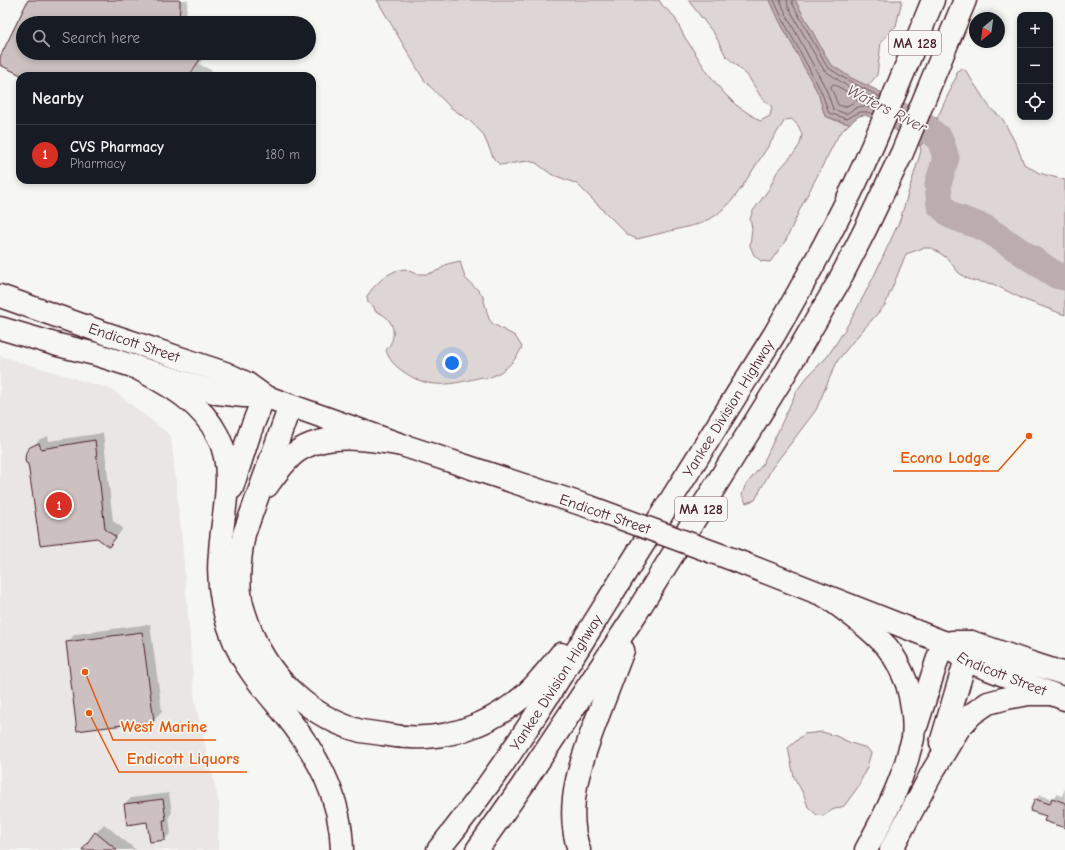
<!DOCTYPE html>
<html lang="en">
<head>
<meta charset="utf-8">
<style>
  body { margin:0; font-family:"Comic Neue",sans-serif; background:#20242c; color:#f1f3f6 }
  .controls { position:absolute; right:12px; top:12px; display:grid; overflow:hidden; border-radius:8px; box-shadow:0 2px 6px #0003 }
  .controls button { width:36px; height:36px; display:grid; place-items:center; padding:0; border:0; border-bottom:1px solid #363941; background:#171b24; color:#f1f3f6; font:20px sans-serif }
  .compass { position:absolute; left:969px; top:12px; width:36px; height:36px; border-radius:50%; background:#171b24; box-shadow:0 2px 6px #0003; rotate:209deg }
  .you { position:absolute; left:452px; top:363px; width:14px; height:14px; margin:-10px; border:3px solid #fff; border-radius:50%; background:#1a73e8; box-shadow:0 0 0 6px #1a73e833 }
  .badge { display:grid; place-items:center; width:26px; height:26px; border-radius:50%; background:#d93025; color:#fff; font-size:13px; font-weight:700 }
  .pin { position:absolute; translate:-50% -50%; border:2px solid #fff; box-shadow:0 1px 4px #0006 }
  .list { margin:0; padding:0; list-style:none }
  h2 { display:flex; justify-content:space-between; align-items:center; height:52px; margin:0; padding:0 16px; font-size:17px }
  h2 small { font-size:13px; font-weight:400; color:#9ea1a6 }
  .list li { display:grid; grid-template-columns:26px 1fr auto; gap:12px; align-items:center; box-sizing:border-box; height:60px; padding:0 16px; border-top:1px solid #363941 }
  .list b { display:block; font-size:15px; white-space:nowrap }
  .list p { margin:0; font-size:13px; white-space:nowrap; color:#9ea1a6 }
  .list em { font-size:13px; font-style:normal; color:#9ea1a6 }
  .icon { flex:none; width:22px; height:22px; fill:none; stroke:currentColor; stroke-width:2; stroke-linecap:round; stroke-linejoin:round }
  .map { position:relative; flex:none; width:1065px; height:850px; overflow:hidden }
  .search { position:absolute; background:#171b24; box-shadow:0 2px 6px #0003; left:16px; top:16px; width:300px; height:44px; display:flex; align-items:center; gap:10px; box-sizing:border-box; padding:0 14px; border-radius:22px; color:#9ea1a6; font-size:15px }
  .panel { position:absolute; background:#171b24; box-shadow:0 2px 6px #0003; left:16px; top:72px; width:300px; height:112px; border-radius:12px }
  .map>svg:first-child { display:block }
  .built { fill:#e9e6e3 }
  .green { fill:#ddd6d5; stroke:#947a80 }
  .water { fill:#bbadae; stroke:#8e747a }
  .shadow { fill:#0003 }
  .lines { fill:none; stroke-linecap:round; stroke-linejoin:round }
  .shore { stroke:#77585f; stroke-width:1 }
  .river { stroke:#bbadae; stroke-width:27 }
  .building { fill:#ccc1c0; stroke:#4a1f2b }
  .secondary-casing { stroke:#4a1f2b; stroke-width:25 }
  .motorway-casing { stroke:#4a1f2b; stroke-width:25 }
  .secondary { stroke:#f6f6f2; stroke-width:22 }
  .motorway { stroke:#f6f6f2; stroke-width:22 }
  .secondary-bridge-casing { stroke:#4a1f2b; stroke-width:25; stroke-linecap:butt }
  .secondary-bridge { stroke:#f6f6f2; stroke-width:22 }
  .labels { text-anchor:middle; dominant-baseline:central; stroke-width:3.5; stroke-linejoin:round; paint-order:stroke }
  .shield { fill:#f6f6f2; stroke:#7e6067; stroke-width:1 }
  .shield-label { font-size:14px; font-weight:bold; fill:#4a1f2b }
  .street-label { font-size:15px; fill:#4a1f2b; stroke:#f6f6f2 }
  .water-label { font-size:16px; font-style:italic; fill:#6c4a52; stroke:#f6f6f2 }
  .leader { fill:none; stroke:#e8590c; stroke-width:1.5 }
  .callout-dot { fill:#e8590c; stroke:#f6f6f2; stroke-width:1.5 }
  .callout-label { font-size:16px; text-anchor:middle; font-weight:bold; fill:#e8590c; stroke:#f6f6f2; stroke-width:3.5; stroke-linejoin:round; paint-order:stroke }
</style>
</head>
<body>
<div class="map">
<svg width="1065" height="850" viewBox="0 0 1065 850">
  <rect width="100%" height="100%" fill="#f6f6f2"/>
  <filter id="ink" filterUnits="userSpaceOnUse"><feTurbulence type="fractalNoise" baseFrequency=".025" numOctaves="2"/><feDisplacementMap in="SourceGraphic" scale="8" xChannelSelector="R" yChannelSelector="G"/><feConvolveMatrix kernelMatrix="1 2 1 2 8 2 1 2 1" color-interpolation-filters="sRGB"/></filter>
  <g filter="url(#ink)">
    <path class="built" d="M 0,356 L 113,390 L 171,436 L 182,542 L 195,703 L 219,803 L 218,850 L 0,850 Z"/>
    <path class="green" d="M 377,0 L 659,0 L 662,5 L 674,16 L 684,36 L 708,73 L 723,92 L 736,105 L 760,121 L 770,116 L 772,107 L 761,97 L 748,76 L 726,56 L 715,35 L 688,0 L 770,0 L 779,20 L 818,93 L 825,116 L 837,121 L 849,124 L 839,134 L 801,207 L 786,240 L 770,262 L 761,261 L 754,255 L 750,246 L 752,228 L 750,219 L 753,211 L 769,189 L 777,172 L 795,152 L 800,144 L 802,135 L 799,127 L 792,119 L 785,120 L 740,190 L 729,204 L 715,216 L 699,224 L 637,239 L 628,235 L 577,184 L 551,174 L 536,163 L 528,161 L 500,165 L 494,159 L 483,134 L 470,121 L 450,107 L 424,80 Z
      M 795,0 L 902,0 L 896,26 L 891,30 L 881,42 L 877,75 L 868,86 L 851,78 L 830,64 Z
      M 961,68 L 966,71 L 984,99 L 992,110 L 1002,118 L 1017,146 L 1024,164 L 1039,173 L 1065,180 L 1065,315 L 1025,300 L 993,284 L 974,281 L 966,278 L 958,272 L 947,258 L 932,248 L 923,248 L 906,254 L 885,305 L 855,339 L 838,360 L 830,377 L 816,410 L 772,468 L 755,500 L 746,503 L 742,495 L 745,486 L 762,465 L 766,457 L 797,390 L 808,376 L 827,357 L 837,342 L 852,318 L 873,278 L 900,220 L 921,151 L 920,146 C 935,129 941,107 952,87 L 951,86 L 956,78 L 957,72 Z
      M 460,261 L 465,278 L 482,294 L 489,319 L 493,324 L 515,336 L 522,347 C 515,363 501,375 484,379 L 482,377 C 453,384 430,391 404,372 C 395,366 389,360 386,350 C 399,336 394,317 375,311 L 374,307 L 368,303 L 367,296 L 372,289 L 384,277 L 395,271 L 405,269 L 416,274 L 428,274 L 439,270 L 447,264 Z
      M 822,732 L 836,736 L 851,743 L 867,748 L 871,753 L 867,767 L 858,787 L 844,806 L 832,810 L 823,816 L 817,815 L 808,807 L 804,795 L 794,777 L 788,748 L 804,734 Z"/>
    <path class="water" d="M 770,0 L 795,0 L 830,64 L 851,78 L 938,119 L 928,138 L 920,146 L 886,124 L 865,115 L 859,116 L 849,124 L 825,116 L 818,93 L 779,20 Z"/>
    <path class="shadow" d="M 29,0 L 188,0 L 185,23 L 23,23 L 23,53 L 206,53 L 199,64 L 222,76 L 25,76 L 0,63 L 0,59 Z
      M 103,433 L 113,521 L 123,528 L 117,537 L 109,545 L 31,448 L 40,439 L 48,436 L 49,441 Z
      M 150,624 L 162,711 L 153,720 L 67,643 L 75,634 Z
      M 1065,788 L 1065,827 L 1047,815 L 1032,810 L 1036,799 L 1040,795 L 1052,799 L 1057,794 L 1062,796 Z
      M 169,793 L 172,813 L 169,816 L 171,833 L 165,839 L 148,821 L 125,804 L 131,798 Z
      M 104,824 L 136,850 L 83,850 L 96,833 Z"/>
    <g class="lines">
      <path class="shore" d="M 774,0 L 782,18 L 821,91 L 829,113 L 847,119 C 858,113 860,109 873,114
        M 780,0 L 787,16 L 826,89 L 833,109 L 846,114 C 859,106 860,104 875,109
        M 787,0 L 788,6 L 807,41 L 824,70 L 847,86 L 879,101
        M 792,0 L 792,3 L 827,67 L 849,81 L 881,97
        M 832,85 L 834,84 L 857,98 L 858,100 L 845,107 L 838,105 L 831,87 Z"/>
      <path class="river" d="M 899,115 L 925,127 L 940,139 L 946,158 L 938,184 L 940,205 L 952,216 L 985,228 L 1056,275 L 1065,277"/>
    </g>
    <path class="building" d="M 28,0 L 180,0 L 180,9 L 178,23 L 23,23 L 23,53 L 204,53 L 189,76 L 23,76 L 0,65 L 0,57 Z
      M 95,440 L 105,529 L 116,537 L 109,547 L 97,538 L 40,545 L 28,464 L 26,463 L 25,460 L 26,452 L 30,447 L 39,443 L 41,449 Z
      M 142,632 L 154,721 L 77,731 L 66,642 Z
      M 1052,798 L 1065,803 L 1065,828 L 1044,821 L 1046,816 L 1030,811 L 1035,799 L 1050,804 Z
      M 163,799 L 166,820 L 163,820 L 165,840 L 150,842 L 147,822 L 127,825 L 124,804 Z
      M 95,832 L 117,850 L 82,850 Z"/>
    <g class="lines">
      <g class="secondary-casing">
        <g id="secondary">
          <path id="s1" d="M 0,296 L 99,331 L 225,373 L 246,383 L 264,396 L 402,445 L 590,507"/>
          <path d="M 0,328 L 58,345 L 95,354 L 217,393 L 244,396 L 264,396"/>
          <path id="s2" d="M 737,561 L 943,642 L 965,660 L 1014,679 L 1065,699"/>
          <path d="M 952,642 L 971,642 L 1031,663 L 1065,674"/>
        </g>
      </g>
      <g class="motorway-casing">
        <g id="motorway">
          <path d="M 133,366 C 166,384 200,400 218,436 C 236,472 222,514 220,552 C 217,582 222,611 233,638 C 244,667 265,690 284,713 C 317,754 341,796 342,850"/>
          <path d="M 290,406 L 244,534 C 240,555 237,578 241,600 C 243,611 248,623 252,634 C 272,681 312,718 361,731 C 368,732 375,733 382,734 C 412,740 445,738 474,726 C 495,718 518,703 534,686 C 543,676 552,665 561,654"/>
          <path d="M 267,486 C 275,475 284,462 295,453 C 325,431 369,439 402,445"/>
          <path d="M 232,488 L 250,432 L 264,396"/>
          <path d="M 824,595 C 846,611 869,627 887,647 C 896,658 902,671 907,684 C 912,702 915,720 913,738 C 912,744 909,750 908,756 C 899,789 882,820 866,850"/>
          <path d="M 917,724 L 943,642"/>
          <path d="M 941,743 L 971,642"/>
          <path id="s3" d="M 438,850 C 502,773 554,687 607,602 C 663,513 719,424 774,335 C 803,285 831,234 856,182 C 884,123 908,61 933,0"/>
          <path d="M 477,850 L 522,786 L 637,612 L 780,382 L 838,283 L 865,230 L 902,153 L 965,0"/>
          <path d="M 579,850 C 563,804 583,756 599,713 C 607,692 615,671 623,650"/>
          <path d="M 891,850 L 933,771 L 959,728 L 972,714 L 988,703 L 1007,698 L 1029,694 L 1051,694"/>
        </g>
      </g>
      <use href="#secondary" class="secondary"/>
      <use href="#motorway" class="motorway"/>
      <g class="secondary-bridge-casing">
        <path id="secondary-bridge" d="M 590,507 L 737,561"/>
      </g>
      <use href="#secondary-bridge" class="secondary-bridge"/>
    </g>
  </g>
  <g class="labels">
    <g class="shield">
      <rect x="889" y="31" width="52" height="24" rx="3"/>
      <rect x="675" y="497" width="52" height="24" rx="3"/>
    </g>
    <g class="shield-label">
      <text x="915" y="43">MA 128</text>
      <text x="701" y="509">MA 128</text>
    </g>
    <g class="street-label">
      <text stroke="none"><textPath href="#s1" startOffset="142">Endicott Street</textPath></text>
      <text stroke="none"><textPath href="#s3" startOffset="529">Yankee Division Highway</textPath></text>
      <text transform="translate(605 514) rotate(19)">Endicott Street</text>
      <text stroke="none"><textPath href="#s2" startOffset="289">Endicott Street</textPath></text>
      <text stroke="none"><textPath href="#s3" startOffset="205">Yankee Division Highway</textPath></text>
    </g>
    <g class="water-label">
      <text transform="translate(887 109) rotate(27)">Waters River</text>
    </g>
  </g>
  <path class="leader" d="M1029 436L998 471H893M85 672L113 740H216M89 713L119 772H247"/>
  <g class="callout-dot">
    <circle cx="1029" cy="436" r="4"/>
    <circle cx="85" cy="672" r="4"/>
    <circle cx="89" cy="713" r="4"/>
  </g>
  <g class="callout-label">
    <text x="945" y="463">Econo Lodge</text>
    <text x="164" y="732">West Marine</text>
    <text x="183" y="764">Endicott Liquors</text>
  </g>
</svg>
<div class="controls">
<button>+</button>
<button>−</button>
<button><svg class="icon" aria-label="locate" viewBox="0 0 24 24"><circle cx="12" cy="12" r="6"/><path d="M12 2v4M12 18v4M2 12h4M18 12h4"/></svg></button>
</div>
<svg class="compass" viewBox="-18 -18 36 36"><path d="M0-13l5 13h-10z" fill="#e53935"/><path d="M0 13l5-13h-10z" fill="#9ea1a6"/></svg>
<div class="you"></div>
<div class="pin badge" style="left:59px;top:505px">1</div>
<div class="search"><svg class="icon" aria-label="search" viewBox="0 0 24 24"><circle cx="10" cy="10" r="6"/><path d="M15 15l6 6"/></svg>Search here</div>
<section class="panel">
<h2>Nearby<small></small></h2>
<ul class="list">
<li><span class="badge">1</span><div><b>CVS Pharmacy</b><p>Pharmacy</p></div><em>180 m</em></li>
</ul>
</section>
</div>
</body>
</html>
